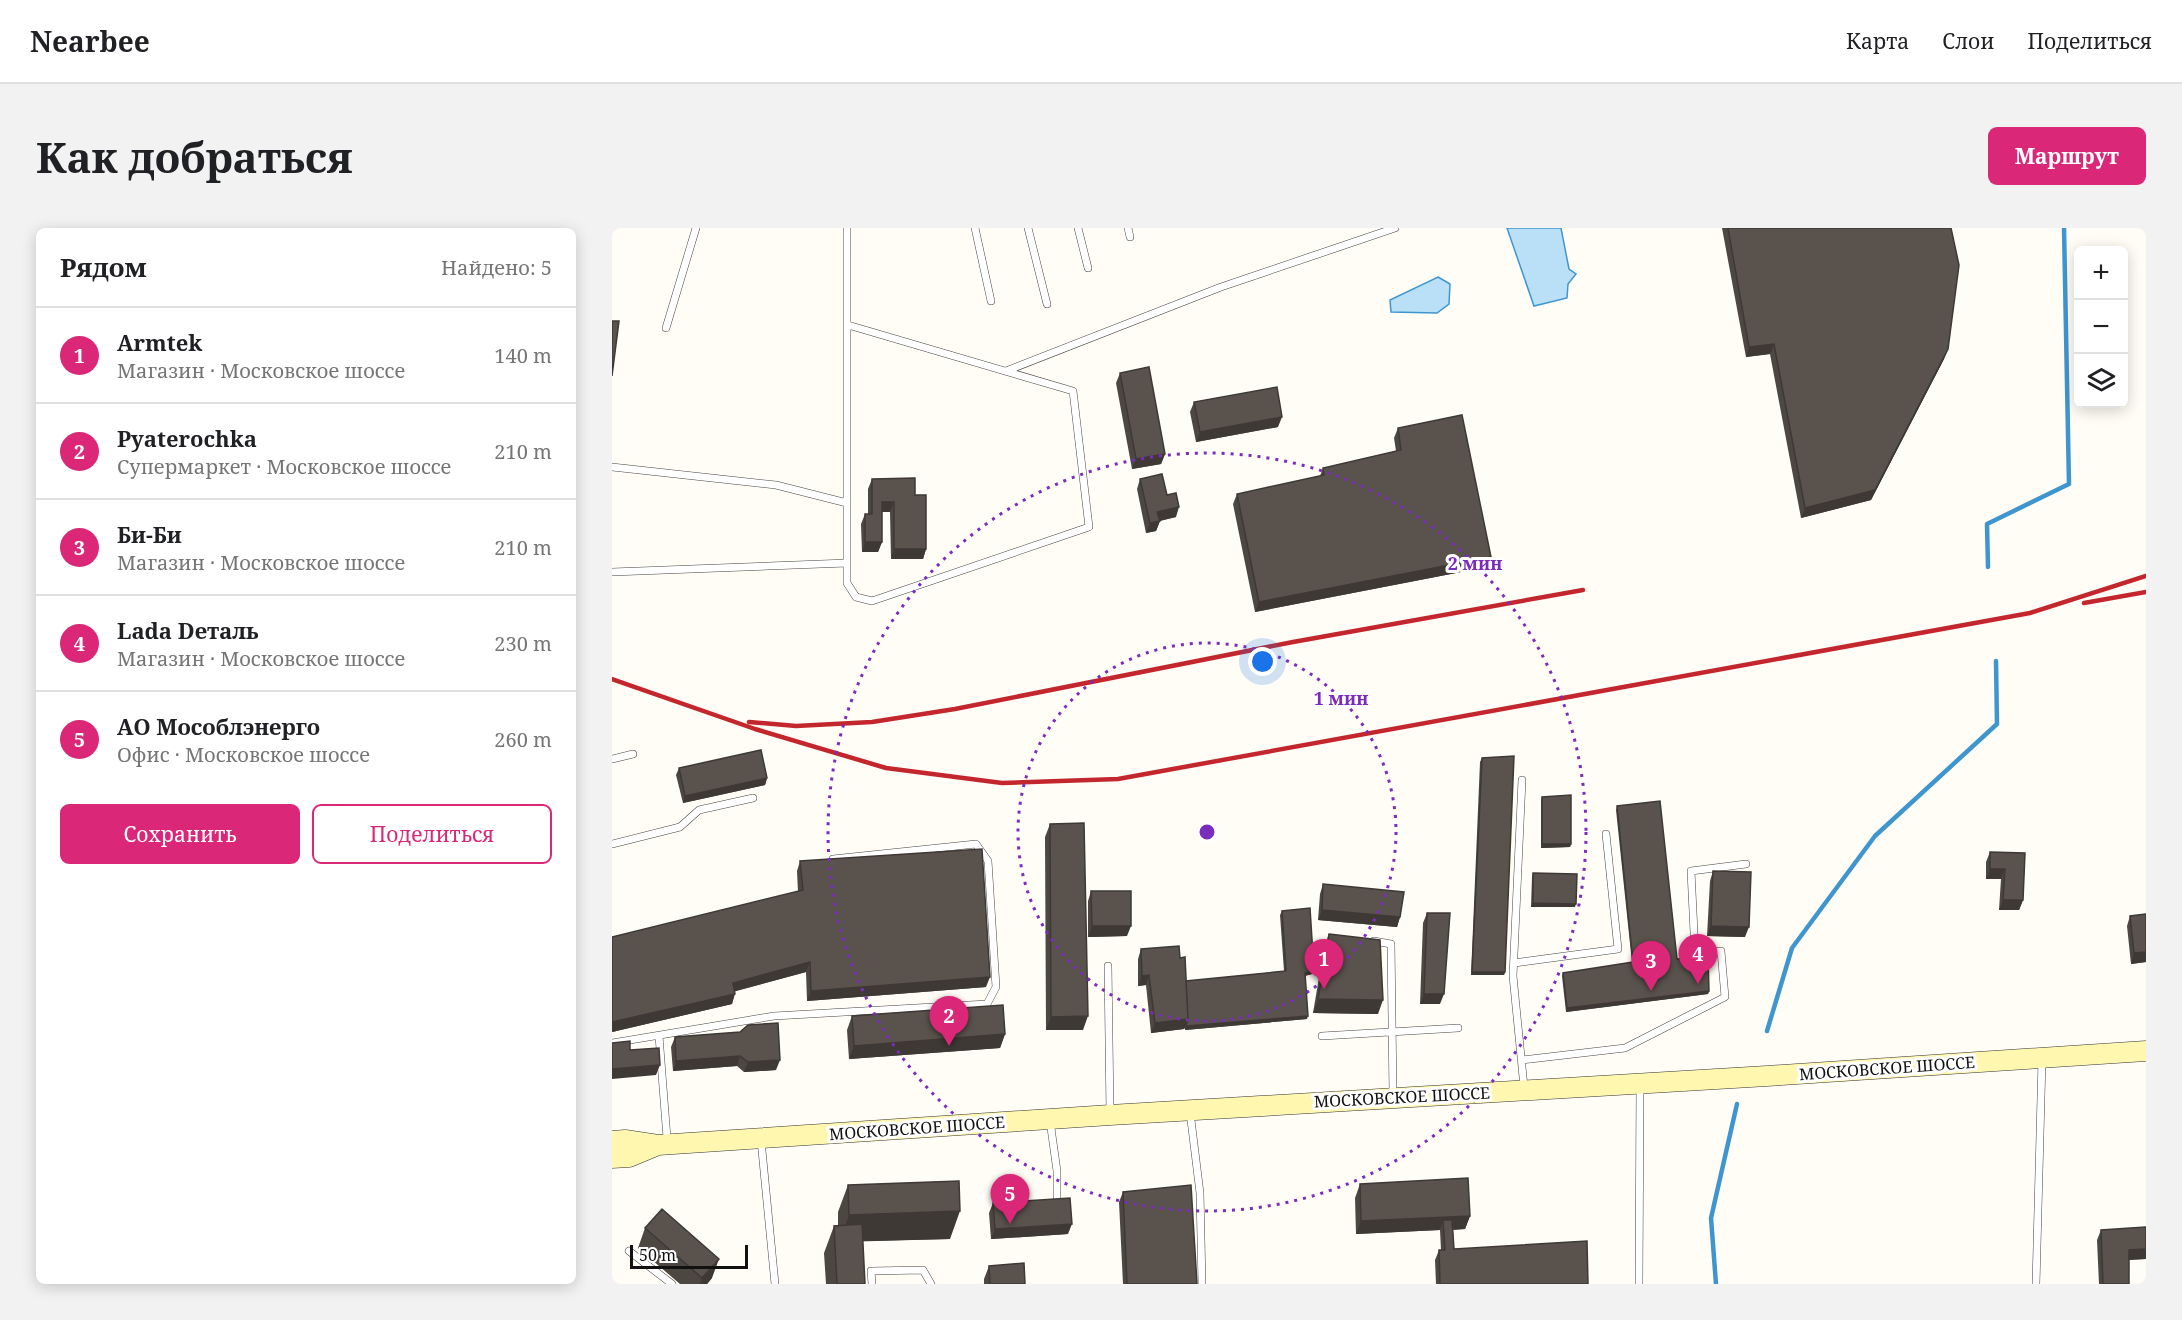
<!DOCTYPE html>
<html lang="ru">
<head>
<meta charset="utf-8">
<style>
  body { margin:0; font-family:"Noto Serif",serif; background:#f2f2f2; color:#202124 }
  .controls { position:absolute; right:18px; top:18px; display:grid; overflow:hidden; border-radius:9px; box-shadow:0 3px 15px #0003 }
  .controls button { width:54px; height:54px; display:grid; place-items:center; padding:0; border:0; border-bottom:2px solid #e0e0e0; background:#fff; color:#202124; font:30px sans-serif }
  .scale { position:absolute; left:18px; bottom:15px; width:118px; box-sizing:border-box; padding-left:6px; border:3px solid #111; border-top:0; font-size:16px; line-height:21px; white-space:nowrap; color:#111; -webkit-text-stroke:4px #fff; paint-order:stroke }
  .you { position:absolute; left:651px; top:434px; width:21px; height:21px; margin:-15px; border:4px solid #fff; border-radius:50%; background:#1a73e8; box-shadow:0 0 0 9px #1a73e833 }
  .badge { display:grid; place-items:center; width:39px; height:39px; border-radius:50%; background:#db2777; color:#fff; font-size:20px; font-weight:700 }
  .pin { position:absolute; translate:-50% -50px; filter:drop-shadow(0 2px 3px #0008) }
  .pin::after { content:''; position:absolute; top:32px; width:21px; height:18px; background:inherit; clip-path:polygon(0 0,100% 0,50% 100%) }
  .list { margin:0; padding:0; list-style:none }
  h2 { display:flex; justify-content:space-between; align-items:center; height:78px; margin:0; padding:0 24px; font-size:26px }
  h2 small { font-size:20px; font-weight:400; color:#757577 }
  .list li { display:grid; grid-template-columns:39px 1fr auto; gap:18px; align-items:center; box-sizing:border-box; height:96px; padding:0 24px; border-top:2px solid #e0e0e0 }
  .list b { display:block; font-size:22px; white-space:nowrap }
  .list p { margin:0; font-size:20px; white-space:nowrap; color:#757577 }
  .list em { font-size:20px; font-style:normal; color:#757577 }
  .actions { display:flex; gap:12px; padding:18px 24px }
  .actions a { flex:1; padding:14px 0; border:2px solid #db2777; border-radius:9px; text-align:center; font-size:21px; color:#db2777 }
  .actions .main { background:#db2777; color:#fff }
  .icon { flex:none; width:33px; height:33px; fill:none; stroke:currentColor; stroke-width:2; stroke-linecap:round; stroke-linejoin:round }
  .map { position:relative; flex:none; width:1534px; height:1056px; overflow:hidden; border-radius:9px }
  header { display:flex; align-items:center; gap:36px; box-sizing:border-box; height:84px; padding:0 30px; background:#fff; border-bottom:2px solid #e0e0e0 }
  header strong { font-size:28px }
  nav { display:flex; gap:33px; margin-inline-start:auto; font-size:21px }
  .intro { display:flex; align-items:center; justify-content:space-between; box-sizing:border-box; height:144px; padding:0 36px }
  h1 { margin:0; font-size:42px }
  .button { padding:15px 27px; border-radius:9px; background:#db2777; color:#fff; font-size:21px; font-weight:700 }
  main { display:flex; gap:36px; padding:0 36px }
  aside { flex:1; background:#fff; border-radius:9px; box-shadow:0 3px 15px #0003 }
  .map>svg:first-child { display:block }
  .water { fill:#b9e0f7; stroke:#3f96cf; stroke-width:1.5 }
  .lines { fill:none; stroke-linecap:round; stroke-linejoin:round }
  .stream { stroke:#3f96cf; stroke-width:4.5 }
  .service-casing { stroke:#444; stroke-width:8 }
  .secondary-casing { stroke:#333; stroke-width:21 }
  .service { stroke:#fff; stroke-width:7 }
  .secondary { stroke:#fff6b0; stroke-width:20 }
  .rail { stroke:#c4262e; stroke-width:4.5 }
  .wall { fill:#4d4742 }
  .shaded-wall { fill:#3f3936 }
  .building { fill:#5a524d; stroke:#3f3936; stroke-width:1.5 }
  .ring { fill:none; stroke:#7b2cbf; stroke-width:3; stroke-dasharray:3 6 }
  .labels { text-anchor:middle; dominant-baseline:central; stroke-width:6; stroke-linejoin:round; paint-order:stroke }
  .street-label { font-size:16px; fill:#111; stroke:#fff }
  .centre { fill:#7b2cbf; stroke:#fff; stroke-width:3 }
  .ring-label { font-size:18px; text-anchor:middle; font-weight:bold; fill:#7b2cbf; stroke:#fff; stroke-width:6; stroke-linejoin:round; paint-order:stroke }
</style>
</head>
<body>
<header>
<strong>Nearbee</strong>
<nav><a>Карта</a><a>Слои</a><a>Поделиться</a></nav>
</header>
<div class="intro"><h1>Как добраться</h1><a class="button">Маршрут</a></div>
<main>
<aside>
<h2>Рядом<small>Найдено: 5</small></h2>
<ul class="list">
<li><span class="badge">1</span><div><b>Armtek</b><p>Магазин · Московское шоссе</p></div><em>140 m</em></li>
<li><span class="badge">2</span><div><b>Pyaterochka</b><p>Супермаркет · Московское шоссе</p></div><em>210 m</em></li>
<li><span class="badge">3</span><div><b>Би-Би</b><p>Магазин · Московское шоссе</p></div><em>210 m</em></li>
<li><span class="badge">4</span><div><b>Lada Dеталь</b><p>Магазин · Московское шоссе</p></div><em>230 m</em></li>
<li><span class="badge">5</span><div><b>АО Мособлэнерго</b><p>Офис · Московское шоссе</p></div><em>260 m</em></li>
</ul>
<div class="actions"><a class="main">Сохранить</a><a>Поделиться</a></div>
</aside>
<div class="map">
<svg width="1534" height="1056" viewBox="0 0 1534 1056">
  <rect width="100%" height="100%" fill="#fffdf5"/>
  <path class="water" d="M 895,0 L 949,0 L 957,41 L 964,46 L 956,56 L 955,70 L 922,78 Z
    M 826,49 L 838,56 L 837,76 L 825,85 L 779,84 L 778,72 Z"/>
  <g class="lines">
    <path class="stream" d="M 1376,339 L 1375,296 L 1457,256 L 1452,0
      M 1155,803 L 1180,720 L 1263,608 L 1385,496 L 1384,433
      M 1104,1056 L 1099,990 L 1125,876"/>
    <g class="service-casing">
      <path id="service" d="M 235,0 L 235,355 L 244,369 L 260,373 L 477,299 L 461,163 L 236,97
        M 363,0 L 379,73
        M 416,0 L 435,76
        M 466,0 L 476,40
        M 516,0 L 518,9
        M 54,100 L 84,0
        M 394,143 L 609,59 L 783,0
        M 0,239 L 164,257 L 235,275
        M 0,344 L 235,335
        M 0,531 L 21,526
        M 910,552 L 901,748 L 912,859
        M 0,616 L 68,599 L 87,582 L 141,570
        M 762,713 L 779,716 L 781,867
        M 902,735 L 1006,721 L 994,606
        M 496,738 L 498,884
        M 47,808 L 55,910
        M 710,808 L 846,800
        M 0,815 L 162,788 L 375,776 L 384,759 L 376,633 L 364,616 L 221,631
        M 909,832 L 1013,820 L 1113,769 L 1109,723 L 1083,725 L 1079,643 L 1134,636
        M 578,884 L 588,965 L 590,1056
        M 438,893 L 445,943 L 445,969
        M 149,912 L 163,1056
        M 17,1023 L 60,1056
        M 260,1056 L 259,1043 L 311,1042 L 319,1056
        M 1027,1056 L 1028,858
        M 1424,1056 L 1430,832"/>
    </g>
    <g class="secondary-casing">
      <path id="secondary" d="M 0,913 L 13,912 L 46,917 L 498,887 L 1155,848 L 1534,823
        M 0,930 L 17,929 L 46,917"/>
    </g>
    <use href="#service" class="service"/>
    <use href="#secondary" class="secondary"/>
    <path class="rail" d="M 1472,375 L 1534,364
      M 0,451 L 143,501 L 274,540 L 390,555 L 506,551 L 1418,385 L 1534,348
      M 137,494 L 184,498 L 260,494 L 343,481 L 681,414 L 971,362"/>
  </g>
  <path class="wall" d="M 1110,0 L 1339,0 L 1332,131 L 1259,272 L 1189,290 L 1158,126 L 1134,129 Z
    M 508,145 L 553,226 L 549,236 L 520,241 L 504,155 Z
    M 582,174 L 666,199 L 584,214 L 578,184 Z
    M 786,200 L 875,339 L 643,384 L 621,276 L 625,266 L 708,248 L 711,240 L 784,223 L 782,210 Z
    M 260,251 L 303,267 L 314,321 L 311,331 L 279,331 L 278,284 L 270,284 L 270,314 L 266,324 L 250,324 L 249,296 L 253,286 L 256,286 L 256,261 Z
    M 528,251 L 555,267 L 564,289 L 548,293 L 544,303 L 534,305 L 525,261 Z
    M 870,530 L 893,744 L 892,747 L 859,747 L 868,534 Z
    M 67,540 L 155,550 L 153,557 L 71,575 L 64,547 Z
    M 930,569 L 959,616 L 958,619 L 929,620 L 929,572 Z
    M 1005,578 L 1065,731 L 1097,763 L 1096,766 L 954,784 L 950,748 L 951,745 L 1020,735 L 1004,582 Z
    M 438,596 L 471,802 L 434,802 L 433,609 Z
    M 1378,624 L 1413,625 L 1411,672 L 1407,682 L 1387,682 L 1389,651 L 1374,651 L 1374,634 Z
    M 188,633 L 374,759 L 195,773 L 194,744 L 123,763 L 120,776 L 0,804 L 186,664 L 185,643 Z
    M 1101,643 L 1133,709 L 1095,708 L 1098,653 Z
    M 921,645 L 963,679 L 919,679 L 920,649 Z
    M 711,656 L 788,689 L 785,699 L 706,692 L 708,666 Z
    M 479,663 L 515,708 L 476,709 L 476,673 Z
    M 670,683 L 700,746 L 693,748 L 695,791 L 573,802 L 573,800 L 572,801 L 539,805 L 534,757 L 526,758 L 526,731 L 529,721 L 568,730 L 574,753 L 672,743 L 668,687 Z
    M 815,685 L 828,776 L 808,776 L 811,695 Z
    M 1534,686 L 1534,734 L 1519,736 L 1515,698 L 1518,688 Z
    M 717,706 L 766,786 L 701,785 L 712,720 Z
    M 240,788 L 393,806 L 388,820 L 237,831 L 235,802 Z
    M 128,804 L 164,842 L 132,844 L 125,838 L 61,843 L 59,819 L 63,809 Z
    M 748,956 L 858,988 L 853,1001 L 841,1002 L 842,1021 L 976,1056 L 824,1056 L 823,1032 L 827,1022 L 829,1022 L 828,1002 L 744,1006 L 743,970 Z
    M 236,957 L 338,1011 L 251,1013 L 253,1056 L 214,1056 L 212,1025 L 222,998 L 226,997 L 226,984 Z
    M 511,964 L 585,1056 L 511,1056 L 507,974 Z
    M 381,975 L 456,1006 L 379,1011 L 377,985 Z
    M 1534,999 L 1534,1031 L 1517,1032 L 1517,1056 L 1487,1056 L 1485,1012 L 1489,1002 Z
    M 33,1000 L 100,1050 L 95,1056 L 68,1056 L 26,1020 Z
    M 377,1038 L 413,1056 L 372,1056 L 372,1051 Z"/>
  <path class="shaded-wall" d="M 1162,116 L 1158,126 L 1134,129 L 1137,119 Z
    M 1336,121 L 1332,131 L 1259,272 L 1189,290 L 1193,280 Z
    M 670,189 L 666,199 L 584,214 L 588,204 Z
    M 553,226 L 549,236 L 520,241 L 524,231 Z
    M 270,274 L 282,274 L 278,284 L 266,284 Z
    M 567,279 L 564,289 L 542,294 L 545,284 Z
    M 548,293 L 544,303 L 534,305 L 538,295 Z
    M 253,314 L 270,314 L 266,324 L 250,324 Z
    M 282,321 L 314,321 L 311,331 L 279,331 Z
    M 879,329 L 875,339 L 643,384 L 647,374 Z
    M 155,550 L 153,557 L 71,575 L 73,568 Z
    M 930,616 L 959,616 L 958,619 L 929,620 Z
    M 1378,641 L 1393,641 L 1389,651 L 1374,651 Z
    M 1391,672 L 1411,672 L 1407,682 L 1387,682 Z
    M 921,675 L 964,676 L 963,679 L 919,679 Z
    M 710,682 L 788,689 L 785,699 L 706,692 Z
    M 480,698 L 519,698 L 515,708 L 476,709 Z
    M 1099,698 L 1137,699 L 1133,709 L 1095,708 Z
    M 1534,724 L 1534,734 L 1519,736 L 1522,725 Z
    M 198,734 L 194,744 L 117,765 L 121,755 Z
    M 702,743 L 700,746 L 692,748 L 693,745 Z
    M 860,744 L 893,744 L 892,747 L 859,747 Z
    M 537,747 L 534,757 L 526,758 L 530,748 Z
    M 378,749 L 374,759 L 195,773 L 199,763 Z
    M 1097,763 L 1096,766 L 954,784 L 955,780 Z
    M 123,766 L 120,776 L 0,804 L 0,794 Z
    M 812,766 L 832,766 L 828,776 L 808,776 Z
    M 706,771 L 771,772 L 766,786 L 701,785 Z
    M 476,788 L 471,802 L 434,802 L 439,789 Z
    M 696,788 L 695,791 L 573,802 L 574,798 Z
    M 576,791 L 572,801 L 539,805 L 543,795 Z
    M 393,806 L 388,820 L 237,831 L 242,818 Z
    M 128,828 L 125,838 L 61,843 L 64,833 Z
    M 168,832 L 164,842 L 132,844 L 136,834 Z
    M 48,837 L 44,847 L 0,851 L 0,841 Z
    M 348,983 L 338,1011 L 227,1014 L 237,987 Z
    M 858,988 L 853,1001 L 832,1002 L 831,992 L 828,1002 L 744,1006 L 749,993 Z
    M 460,996 L 456,1006 L 379,1011 L 383,1001 Z
    M 1534,1021 L 1534,1031 L 1513,1032 L 1517,1022 Z
    M 107,1031 L 100,1050 L 95,1056 L 88,1056 L 90,1050 Z"/>
  <path class="building" d="M 1116,0 L 1339,0 L 1347,37 L 1336,121 L 1263,262 L 1193,280 L 1162,116 L 1137,119 Z
    M 0,93 L 7,93 L 0,148 Z
    M 537,139 L 553,226 L 524,231 L 508,145 Z
    M 665,159 L 670,189 L 588,204 L 582,174 Z
    M 850,187 L 879,329 L 647,374 L 625,266 L 712,247 L 711,240 L 789,222 L 786,200 Z
    M 550,246 L 555,267 L 564,265 L 567,279 L 545,284 L 548,293 L 538,295 L 528,251 Z
    M 303,250 L 303,267 L 314,267 L 314,321 L 282,321 L 282,274 L 270,274 L 270,314 L 253,314 L 253,286 L 260,286 L 260,251 Z
    M 149,522 L 155,550 L 73,568 L 67,540 Z
    M 902,528 L 893,744 L 860,744 L 870,530 Z
    M 959,567 L 959,616 L 930,616 L 930,569 Z
    M 1048,573 L 1065,731 L 1096,728 L 1097,763 L 955,780 L 951,745 L 1021,734 L 1005,578 Z
    M 472,595 L 476,788 L 439,789 L 438,596 Z
    M 370,621 L 378,749 L 199,763 L 198,734 L 121,755 L 123,766 L 0,794 L 0,709 L 191,662 L 188,633 Z
    M 1378,624 L 1413,625 L 1411,672 L 1391,672 L 1393,641 L 1378,641 Z
    M 1101,643 L 1139,644 L 1137,699 L 1099,698 Z
    M 921,645 L 965,646 L 964,676 L 921,675 Z
    M 711,656 L 792,664 L 788,689 L 710,682 Z
    M 479,663 L 519,663 L 519,698 L 480,698 Z
    M 698,680 L 702,743 L 693,745 L 696,788 L 574,798 L 576,791 L 574,753 L 674,743 L 670,683 Z
    M 815,685 L 838,685 L 832,766 L 812,766 Z
    M 1534,686 L 1534,724 L 1522,725 L 1518,688 Z
    M 717,706 L 768,712 L 771,772 L 706,771 Z
    M 567,718 L 568,730 L 573,729 L 576,791 L 543,795 L 537,747 L 530,748 L 529,721 Z
    M 391,777 L 393,806 L 242,818 L 240,788 Z
    M 166,795 L 168,832 L 136,834 L 128,828 L 64,833 L 63,809 L 128,804 L 136,797 Z
    M 18,813 L 18,822 L 47,820 L 48,837 L 0,841 L 0,815 Z
    M 856,950 L 858,988 L 749,993 L 748,956 Z
    M 347,953 L 348,983 L 237,987 L 236,957 Z
    M 579,957 L 585,1056 L 515,1056 L 511,964 Z
    M 458,970 L 460,996 L 383,1001 L 381,975 Z
    M 50,981 L 107,1031 L 90,1050 L 33,1000 Z
    M 831,992 L 840,992 L 842,1021 L 975,1013 L 976,1056 L 828,1056 L 827,1022 L 833,1022 Z
    M 250,996 L 253,1056 L 225,1056 L 222,998 Z
    M 1534,999 L 1534,1021 L 1517,1022 L 1517,1056 L 1491,1056 L 1489,1002 Z
    M 412,1035 L 413,1056 L 378,1056 L 377,1038 Z"/>
  <g class="ring">
    <circle cx="595" cy="604" r="189"/>
    <circle cx="595" cy="604" r="379"/>
  </g>
  <g class="labels">
    <g class="street-label">
      <text transform="translate(1275 840) rotate(-4)">МОСКОВСКОЕ ШОССЕ</text>
      <text transform="translate(790 869) rotate(-3)">МОСКОВСКОЕ ШОССЕ</text>
      <text transform="translate(305 900) rotate(-4)">МОСКОВСКОЕ ШОССЕ</text>
    </g>
  </g>
  <circle cx="595" cy="604" r="9" class="centre"/>
  <g class="ring-label">
    <text x="863" y="342">2 мин</text>
    <text x="729" y="477">1 мин</text>
  </g>
</svg>
<div class="controls">
<button>+</button>
<button>−</button>
<button><svg class="icon" aria-label="layers" viewBox="0 0 24 24"><path d="M12 4l9 5-9 5-9-5zM3 14l9 5 9-5"/></svg></button>
</div>
<div class="scale">50 m</div>
<div class="you"></div>
<div class="pin badge" style="left:712px;top:761px">1</div>
<div class="pin badge" style="left:337px;top:818px">2</div>
<div class="pin badge" style="left:1039px;top:763px">3</div>
<div class="pin badge" style="left:1086px;top:756px">4</div>
<div class="pin badge" style="left:398px;top:996px">5</div>
</div>
</main>
</body>
</html>
